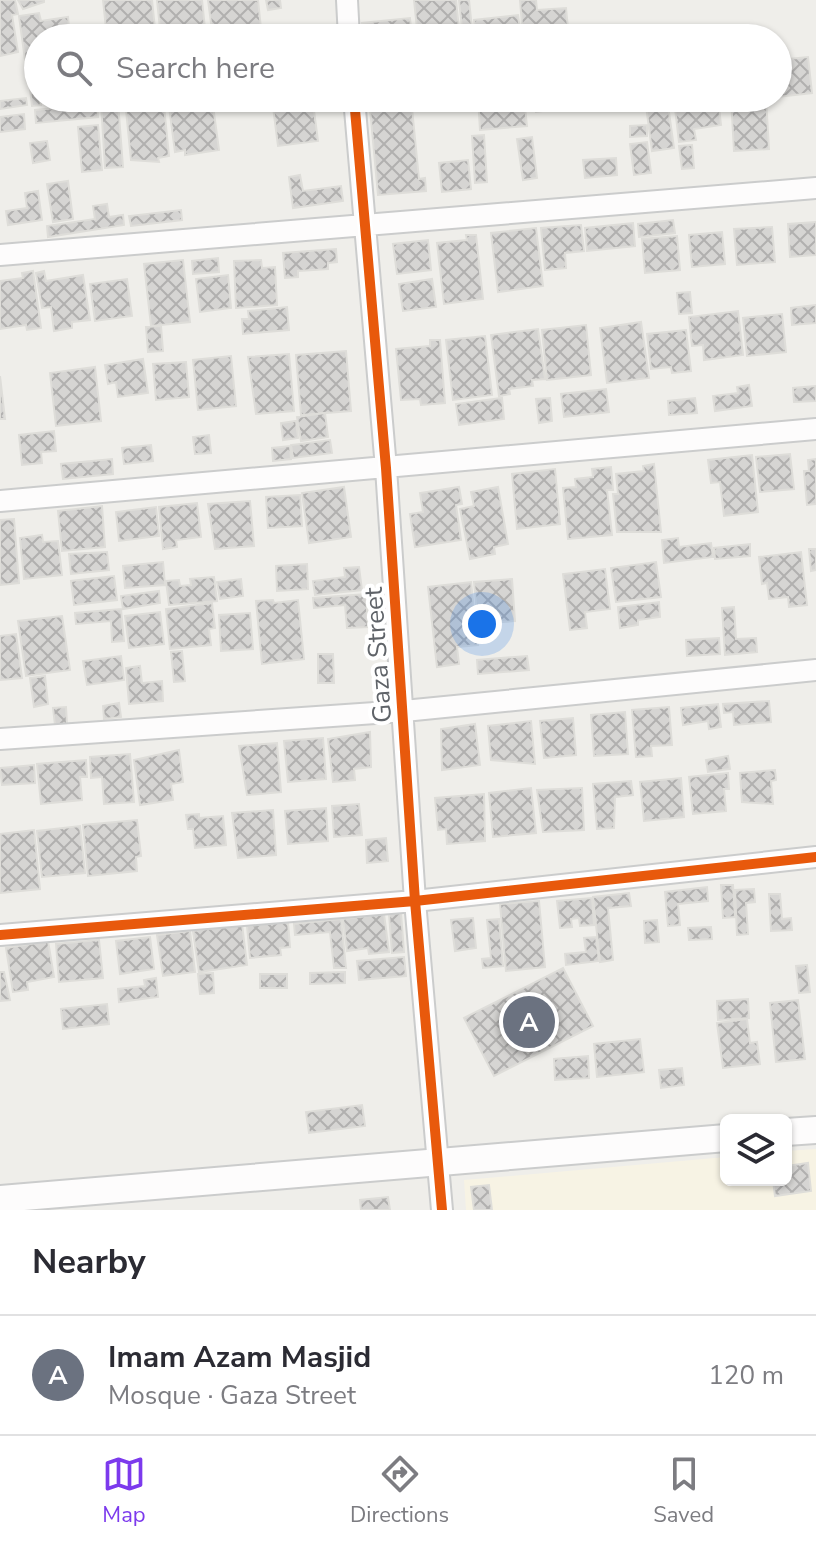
<!DOCTYPE html>
<html lang="en">
<head>
<meta charset="utf-8">
<style>
  body { margin:0; font-family:"Nunito Sans",sans-serif; background:#f2f2f3; color:#2b2b33 }
  .controls { position:absolute; right:24px; bottom:24px; display:grid; overflow:hidden; border-radius:12px; box-shadow:0 2px 6px #0004 }
  .controls button { width:72px; height:72px; display:grid; place-items:center; padding:0; border:0; border-bottom:2px solid #e1e1e2; background:#fff; color:#2b2b33; font:40px sans-serif }
  .you { position:absolute; left:482px; top:624px; width:28px; height:28px; margin:-20px; border:6px solid #fff; border-radius:50%; background:#1a73e8; box-shadow:0 0 0 12px #1a73e833 }
  .badge { display:grid; place-items:center; width:52px; height:52px; border-radius:50%; background:#7c3aed; color:#fff; font-size:26px; font-weight:700 }
  .pin { position:absolute; translate:-50% -50%; border:4px solid #fff; box-shadow:0 2px 8px #0006 }
  .list { margin:0; padding:0; list-style:none }
  h2 { display:flex; justify-content:space-between; align-items:center; height:104px; margin:0; padding:0 32px; font-size:34px }
  h2 small { font-size:26px; font-weight:400; color:#7c7c81 }
  .list li { display:grid; grid-template-columns:52px 1fr auto; gap:24px; align-items:center; box-sizing:border-box; height:120px; padding:0 32px; border-top:2px solid #e1e1e2 }
  .list b { display:block; font-size:30px; white-space:nowrap }
  .list p { margin:0; font-size:26px; white-space:nowrap; color:#7c7c81 }
  .list em { font-size:26px; font-style:normal; color:#7c7c81 }
  .icon { flex:none; width:44px; height:44px; fill:none; stroke:currentColor; stroke-width:2; stroke-linecap:round; stroke-linejoin:round }
  .map { position:relative; flex:none; width:816px; height:1210px; overflow:hidden }
  .search { position:absolute; background:#fff; box-shadow:0 2px 6px #0004; left:24px; right:24px; top:24px; height:88px; display:flex; align-items:center; gap:20px; box-sizing:border-box; padding:0 28px; border-radius:44px; color:#7c7c81; font-size:30px }
  .sheet { height:224px; background:#fff }
  nav { display:flex; justify-content:space-around; align-items:center; box-sizing:border-box; height:112px; border-top:2px solid #e1e1e2; background:#fff; font-size:22px; color:#7c7c81 }
  nav a { display:grid; justify-items:center; gap:4px }
  nav .on { color:#7c3aed }
  .map>svg:first-child { display:block }
  .commercial { fill:#f7f3e4 }
  .building { fill:url(#building-cross-hatch); stroke:#deddd9; stroke-width:2 }
  .lines { fill:none; stroke-linecap:round; stroke-linejoin:round }
  .minor-casing { stroke:#cbcccc; stroke-width:24 }
  .tertiary-casing { stroke:#cbcccc; stroke-width:30 }
  .minor { stroke:#fdfcfc; stroke-width:20 }
  .tertiary { stroke:#fdfcfc; stroke-width:26 }
  .cycleway-casing { stroke:#fff; stroke-width:15 }
  .cycleway { stroke:#e8590c; stroke-width:10 }
  .labels { text-anchor:middle; dominant-baseline:central; stroke-width:8; stroke-linejoin:round; paint-order:stroke }
  .street-label { font-size:26px; fill:#5f6368; stroke:#fff }
</style>
</head>
<body>
<div class="map">
<svg width="816" height="1210" viewBox="0 0 816 1210">
  <defs>
    <pattern id="building-cross-hatch" width="8" height="8" patternUnits="userSpaceOnUse" patternTransform="scale(2)"><rect width="8" height="8" fill="#d6d5d3"/><path d="M0 0l8 8M0 8l8-8" fill="none" stroke="#b1b0af"/></pattern>
  </defs>
  <rect width="100%" height="100%" fill="#efeeea"/>
  <path class="commercial" d="M 816,1149 L 816,1210 L 466,1210 L 464,1180 L 726,1157 L 726,1180 L 786,1180 L 786,1151 Z"/>
  <path class="building" d="M 0,0 L 15,0 L 18,14 L 12,15 L 18,52 L 0,56 Z
    M 18,0 L 44,0 L 44,2 L 23,9 Z
    M 103,0 L 152,0 L 156,38 L 107,38 Z
    M 157,0 L 202,0 L 206,38 L 161,38 Z
    M 208,0 L 258,0 L 262,38 L 213,38 Z
    M 266,0 L 280,0 L 281,8 L 268,10 Z
    M 414,0 L 456,0 L 460,38 L 418,38 Z
    M 459,0 L 469,0 L 473,38 L 463,38 Z
    M 520,0 L 536,0 L 537,10 L 566,8 L 568,28 L 539,30 L 539,38 L 523,38 Z
    M 39,13 L 41,21 L 68,17 L 70,38 L 38,38 L 38,60 L 25,60 L 19,16 Z
    M 518,15 L 521,38 L 476,38 L 474,20 Z
    M 410,18 L 412,38 L 363,38 L 362,23 Z
    M 583,26 L 585,38 L 572,38 L 571,28 Z
    M 808,57 L 812,93 L 778,97 L 778,60 Z
    M 38,88 L 41,105 L 32,106 L 30,89 Z
    M 26,98 L 27,105 L 0,109 L 0,101 Z
    M 78,98 L 111,98 L 111,99 L 79,104 Z
    M 212,98 L 219,150 L 185,155 L 185,150 L 175,152 L 168,99 Z
    M 369,98 L 411,98 L 419,179 L 425,178 L 426,191 L 378,195 Z
    M 478,98 L 524,98 L 527,126 L 480,130 Z
    M 534,98 L 573,98 L 574,107 L 536,112 Z
    M 645,98 L 667,98 L 674,148 L 652,151 Z
    M 718,98 L 721,125 L 694,129 L 696,140 L 679,142 L 674,100 Z
    M 731,98 L 766,98 L 769,149 L 734,151 Z
    M 118,102 L 123,167 L 105,168 L 101,103 Z
    M 313,103 L 318,141 L 278,146 L 273,107 Z
    M 97,104 L 98,117 L 36,123 L 35,110 Z
    M 164,106 L 169,156 L 158,158 L 159,162 L 131,160 L 126,110 Z
    M 24,114 L 25,129 L 0,132 L 0,117 Z
    M 98,125 L 102,170 L 82,172 L 78,127 Z
    M 647,125 L 647,136 L 630,137 L 630,126 Z
    M 484,135 L 487,182 L 475,183 L 472,136 Z
    M 532,137 L 537,178 L 523,180 L 517,139 Z
    M 47,141 L 50,160 L 33,163 L 30,143 Z
    M 647,142 L 651,173 L 634,175 L 630,144 Z
    M 692,145 L 694,168 L 682,169 L 679,146 Z
    M 616,158 L 617,175 L 585,178 L 583,160 Z
    M 468,160 L 471,189 L 442,192 L 439,163 Z
    M 300,175 L 303,191 L 341,186 L 343,201 L 293,208 L 289,177 Z
    M 68,181 L 73,219 L 53,222 L 47,184 Z
    M 38,191 L 42,220 L 8,225 L 6,211 L 27,208 L 25,193 Z
    M 107,204 L 109,217 L 123,215 L 124,225 L 48,237 L 47,226 L 95,219 L 93,206 Z
    M 181,210 L 182,220 L 131,226 L 129,216 Z
    M 673,220 L 675,233 L 639,237 L 638,224 Z
    M 816,222 L 816,255 L 790,257 L 788,224 Z
    M 633,223 L 635,246 L 587,251 L 585,228 Z
    M 581,225 L 584,251 L 565,253 L 566,268 L 545,270 L 541,228 Z
    M 772,227 L 775,262 L 737,265 L 734,229 Z
    M 536,228 L 543,286 L 498,292 L 491,233 Z
    M 722,232 L 725,264 L 692,267 L 689,235 Z
    M 466,235 L 476,235 L 483,299 L 444,304 L 437,243 L 467,240 Z
    M 677,236 L 680,270 L 645,273 L 642,239 Z
    M 428,240 L 431,270 L 397,274 L 393,244 Z
    M 336,249 L 337,262 L 328,263 L 328,269 L 298,271 L 298,277 L 285,278 L 283,253 Z
    M 218,258 L 219,272 L 193,274 L 192,261 Z
    M 183,260 L 190,322 L 151,326 L 144,264 Z
    M 261,260 L 262,268 L 275,267 L 277,305 L 236,308 L 234,261 Z
    M 33,271 L 41,328 L 27,330 L 26,325 L 0,329 L 0,281 L 23,278 L 22,273 Z
    M 44,271 L 46,281 L 83,275 L 90,320 L 72,322 L 72,328 L 54,331 L 51,307 L 42,308 L 36,273 Z
    M 228,275 L 231,308 L 200,312 L 196,279 Z
    M 127,279 L 132,316 L 95,321 L 90,284 Z
    M 432,279 L 436,307 L 403,311 L 399,284 Z
    M 690,292 L 692,313 L 679,314 L 677,293 Z
    M 816,305 L 816,323 L 792,325 L 791,308 Z
    M 287,307 L 289,330 L 243,334 L 242,319 L 249,319 L 248,311 Z
    M 738,311 L 743,355 L 704,360 L 703,345 L 692,346 L 689,317 Z
    M 782,314 L 786,352 L 747,356 L 743,318 Z
    M 641,322 L 649,378 L 607,383 L 600,328 Z
    M 586,325 L 591,375 L 547,380 L 542,330 Z
    M 161,326 L 163,351 L 148,352 L 146,327 Z
    M 538,329 L 545,379 L 532,380 L 533,386 L 509,389 L 510,394 L 499,396 L 491,335 Z
    M 686,330 L 691,371 L 672,373 L 671,367 L 651,369 L 647,334 Z
    M 485,336 L 492,395 L 453,400 L 446,340 Z
    M 430,340 L 440,340 L 445,403 L 421,405 L 420,399 L 401,400 L 396,349 L 430,346 Z
    M 346,351 L 351,411 L 301,415 L 296,355 Z
    M 289,354 L 294,411 L 256,414 L 248,357 Z
    M 231,356 L 236,406 L 198,410 L 193,360 Z
    M 143,359 L 148,393 L 118,397 L 116,382 L 108,384 L 105,365 Z
    M 186,362 L 189,397 L 156,400 L 153,364 Z
    M 95,367 L 101,421 L 56,426 L 50,373 Z
    M 0,376 L 5,419 L 0,419 Z
    M 749,385 L 752,406 L 715,411 L 713,396 L 738,393 L 737,387 Z
    M 816,386 L 816,401 L 794,402 L 793,388 Z
    M 606,389 L 609,412 L 564,417 L 561,394 Z
    M 502,398 L 504,419 L 459,425 L 456,404 Z
    M 550,398 L 552,421 L 539,423 L 536,399 Z
    M 695,398 L 697,413 L 669,415 L 668,401 Z
    M 325,413 L 328,437 L 301,441 L 297,417 Z
    M 296,421 L 298,438 L 283,440 L 281,423 Z
    M 54,431 L 56,451 L 41,452 L 42,463 L 22,465 L 19,435 Z
    M 209,435 L 211,453 L 195,454 L 193,437 Z
    M 330,440 L 332,453 L 293,458 L 291,445 Z
    M 151,445 L 153,461 L 124,464 L 122,448 Z
    M 290,446 L 291,459 L 273,461 L 272,448 Z
    M 790,454 L 794,489 L 760,492 L 756,457 Z
    M 752,455 L 758,512 L 724,516 L 720,482 L 711,483 L 708,460 Z
    M 112,459 L 113,474 L 63,479 L 61,464 Z
    M 816,459 L 816,504 L 807,505 L 804,471 L 809,471 L 808,460 Z
    M 654,464 L 661,532 L 617,532 L 613,494 L 618,494 L 616,474 L 644,471 L 643,466 Z
    M 611,467 L 613,490 L 607,490 L 612,535 L 568,539 L 563,488 L 576,487 L 575,479 L 593,477 L 592,469 Z
    M 555,469 L 560,524 L 517,529 L 512,474 Z
    M 344,487 L 351,537 L 309,543 L 302,493 Z
    M 459,487 L 462,504 L 456,505 L 461,540 L 415,547 L 410,514 L 423,512 L 420,493 Z
    M 498,487 L 508,544 L 494,547 L 495,554 L 470,559 L 460,509 L 474,506 L 471,492 Z
    M 300,495 L 302,526 L 268,528 L 266,497 Z
    M 250,501 L 254,546 L 215,549 L 208,504 Z
    M 197,503 L 201,537 L 176,540 L 177,547 L 163,549 L 159,507 Z
    M 102,506 L 105,547 L 62,551 L 58,511 Z
    M 156,507 L 159,536 L 119,541 L 116,512 Z
    M 14,519 L 19,583 L 0,585 L 0,520 Z
    M 42,535 L 43,542 L 58,541 L 62,575 L 24,579 L 20,538 Z
    M 678,538 L 679,547 L 711,543 L 713,557 L 664,563 L 662,540 Z
    M 750,544 L 750,556 L 715,559 L 714,548 Z
    M 809,549 L 816,549 L 816,570 L 811,571 Z
    M 107,552 L 109,570 L 71,574 L 69,554 Z
    M 801,552 L 807,605 L 789,607 L 788,597 L 769,599 L 767,583 L 762,584 L 759,557 Z
    M 163,562 L 165,585 L 125,588 L 123,566 Z
    M 656,562 L 661,597 L 616,602 L 611,568 Z
    M 307,564 L 308,589 L 277,591 L 276,566 Z
    M 359,567 L 362,590 L 315,595 L 313,581 L 345,577 L 344,568 Z
    M 605,569 L 610,609 L 585,612 L 587,628 L 570,630 L 563,574 Z
    M 114,576 L 117,600 L 74,605 L 71,581 Z
    M 214,577 L 217,601 L 169,605 L 166,581 L 179,580 L 180,586 L 191,585 L 190,579 Z
    M 241,579 L 243,596 L 220,599 L 217,582 Z
    M 512,579 L 515,621 L 478,624 L 474,582 Z
    M 471,582 L 478,645 L 457,647 L 459,664 L 437,667 L 428,587 Z
    M 159,591 L 160,603 L 123,609 L 121,596 Z
    M 366,594 L 368,627 L 347,628 L 345,605 L 314,608 L 313,598 Z
    M 273,600 L 274,603 L 298,600 L 304,659 L 262,664 L 256,601 Z
    M 659,602 L 660,617 L 638,620 L 638,625 L 620,628 L 618,607 Z
    M 212,603 L 215,628 L 209,629 L 211,645 L 170,649 L 166,609 Z
    M 734,607 L 736,639 L 756,638 L 757,652 L 725,655 L 722,608 Z
    M 121,609 L 124,641 L 112,642 L 111,621 L 76,624 L 75,613 Z
    M 160,612 L 164,644 L 129,648 L 125,616 Z
    M 250,613 L 253,649 L 221,651 L 219,615 Z
    M 62,616 L 70,670 L 26,676 L 18,621 Z
    M 16,634 L 22,678 L 0,680 L 0,636 Z
    M 719,638 L 720,654 L 687,656 L 686,640 Z
    M 182,651 L 185,681 L 174,682 L 171,652 Z
    M 318,654 L 333,654 L 334,683 L 318,683 Z
    M 121,656 L 124,680 L 87,685 L 83,661 Z
    M 527,656 L 529,670 L 478,674 L 477,660 Z
    M 140,666 L 142,683 L 162,681 L 163,701 L 129,704 L 126,668 Z
    M 45,676 L 48,704 L 34,707 L 30,678 Z
    M 769,701 L 771,722 L 734,725 L 733,712 L 724,713 L 723,704 Z
    M 119,703 L 121,717 L 104,719 L 103,706 Z
    M 718,704 L 721,727 L 709,729 L 708,721 L 683,725 L 681,708 Z
    M 66,707 L 67,724 L 55,725 L 53,708 Z
    M 669,707 L 672,745 L 651,746 L 652,756 L 636,757 L 632,710 Z
    M 625,712 L 628,754 L 594,756 L 591,715 Z
    M 573,718 L 576,755 L 544,758 L 540,721 Z
    M 531,721 L 535,764 L 491,760 L 488,726 Z
    M 475,724 L 480,765 L 442,770 L 441,729 Z
    M 370,732 L 371,767 L 354,769 L 355,780 L 333,782 L 328,739 Z
    M 323,738 L 326,779 L 288,782 L 284,741 Z
    M 277,743 L 281,792 L 247,795 L 239,746 Z
    M 179,750 L 183,782 L 171,784 L 173,800 L 140,805 L 134,760 Z
    M 130,754 L 134,802 L 104,804 L 102,777 L 91,778 L 90,757 Z
    M 728,756 L 730,769 L 708,772 L 706,760 Z
    M 86,760 L 87,777 L 80,777 L 82,800 L 41,804 L 37,764 Z
    M 34,765 L 35,783 L 2,785 L 0,768 Z
    M 775,770 L 776,780 L 771,781 L 773,804 L 742,802 L 740,773 Z
    M 728,773 L 729,789 L 724,789 L 726,811 L 693,814 L 689,777 Z
    M 681,778 L 684,817 L 644,821 L 640,782 Z
    M 631,781 L 633,795 L 615,797 L 614,828 L 597,829 L 593,784 Z
    M 531,788 L 536,833 L 493,837 L 489,793 Z
    M 582,788 L 584,830 L 543,832 L 537,790 Z
    M 484,794 L 485,841 L 447,844 L 446,829 L 438,830 L 435,798 Z
    M 359,804 L 362,835 L 334,837 L 332,806 Z
    M 326,808 L 328,841 L 288,844 L 285,811 Z
    M 273,810 L 276,855 L 238,858 L 232,813 Z
    M 199,814 L 199,818 L 223,816 L 226,845 L 195,848 L 193,829 L 188,829 L 186,815 Z
    M 137,820 L 141,856 L 136,857 L 137,871 L 88,876 L 83,825 Z
    M 80,826 L 85,873 L 42,877 L 37,831 Z
    M 34,830 L 40,889 L 0,893 L 0,834 Z
    M 386,838 L 388,861 L 367,863 L 366,840 Z
    M 721,885 L 733,885 L 735,917 L 723,918 Z
    M 707,887 L 708,901 L 678,904 L 680,925 L 668,926 L 665,892 Z
    M 754,889 L 755,902 L 746,903 L 748,934 L 737,935 L 735,890 Z
    M 629,893 L 631,906 L 608,908 L 613,960 L 600,962 L 593,897 Z
    M 769,894 L 780,894 L 782,919 L 791,918 L 792,930 L 771,931 Z
    M 592,898 L 594,925 L 580,926 L 579,918 L 571,919 L 572,927 L 560,928 L 557,901 Z
    M 539,901 L 545,967 L 506,971 L 500,904 Z
    M 401,913 L 404,952 L 392,953 L 389,914 Z
    M 384,914 L 389,952 L 369,954 L 368,948 L 347,951 L 343,919 Z
    M 473,918 L 476,948 L 455,951 L 451,920 Z
    M 341,919 L 346,968 L 334,968 L 330,932 L 295,935 L 294,924 Z
    M 499,919 L 503,966 L 483,968 L 482,959 L 491,958 L 487,920 Z
    M 657,920 L 659,942 L 645,943 L 644,921 Z
    M 288,922 L 290,947 L 280,948 L 281,955 L 250,958 L 247,926 Z
    M 242,924 L 247,965 L 199,972 L 193,931 Z
    M 711,927 L 712,939 L 689,940 L 688,928 Z
    M 190,931 L 195,972 L 163,976 L 157,935 Z
    M 150,937 L 154,969 L 120,974 L 116,941 Z
    M 596,937 L 599,961 L 566,965 L 565,954 L 586,952 L 584,938 Z
    M 99,940 L 103,978 L 59,982 L 56,944 Z
    M 48,941 L 54,977 L 27,982 L 28,990 L 13,992 L 6,948 Z
    M 404,957 L 406,976 L 359,980 L 357,961 Z
    M 807,965 L 810,992 L 799,993 L 796,966 Z
    M 563,968 L 593,1026 L 494,1076 L 464,1018 Z
    M 0,972 L 4,972 L 10,1000 L 0,1001 Z
    M 345,972 L 345,983 L 310,984 L 310,973 Z
    M 213,973 L 214,993 L 200,994 L 198,974 Z
    M 260,974 L 287,974 L 287,988 L 260,988 Z
    M 156,978 L 158,997 L 119,1002 L 118,989 L 145,986 L 144,980 Z
    M 748,999 L 749,1018 L 718,1020 L 717,1001 Z
    M 798,1000 L 805,1059 L 776,1062 L 770,1003 Z
    M 107,1004 L 109,1024 L 63,1029 L 61,1009 Z
    M 747,1019 L 750,1043 L 757,1042 L 760,1064 L 723,1068 L 717,1023 Z
    M 640,1039 L 644,1072 L 597,1077 L 594,1044 Z
    M 588,1056 L 589,1078 L 555,1080 L 554,1059 Z
    M 682,1068 L 684,1085 L 661,1088 L 659,1070 Z
    M 362,1105 L 365,1126 L 309,1133 L 306,1112 Z
    M 808,1163 L 811,1191 L 775,1196 L 773,1180 L 786,1180 L 786,1166 Z
    M 489,1185 L 492,1210 L 474,1210 L 471,1187 Z
    M 388,1197 L 390,1210 L 361,1210 L 360,1200 Z"/>
  <g class="lines">
    <g class="minor-casing">
      <path id="minor" d="M 347,0 L 349,38
        M 354,98 L 386,468 L 415,901 L 442,1210
        M 0,255 L 816,188
        M 0,501 L 816,429
        M 0,739 L 404,711 L 816,670
        M 0,935 L 415,901 L 816,857"/>
    </g>
    <g class="tertiary-casing">
      <path id="tertiary" d="M 786,1132 L 816,1130
        M 0,1199 L 726,1138"/>
    </g>
    <use href="#minor" class="minor"/>
    <use href="#tertiary" class="tertiary"/>
    <g class="cycleway-casing">
      <path id="cycleway" d="M 354,98 L 386,468 L 415,901 L 442,1210
        M 0,935 L 415,901 L 816,857"/>
    </g>
    <use href="#cycleway" class="cycleway"/>
  </g>
  <g class="labels">
    <g class="street-label">
      <text transform="translate(378 655) rotate(-94)">Gaza Street</text>
    </g>
  </g>
</svg>
<div class="controls">
<button><svg class="icon" aria-label="layers" viewBox="0 0 24 24"><path d="M12 4l9 5-9 5-9-5zM3 14l9 5 9-5"/></svg></button>
</div>
<div class="you"></div>
<div class="pin badge" style="left:529px;top:1022px;background:#6b7280">A</div>
<div class="search"><svg class="icon" aria-label="search" viewBox="0 0 24 24"><circle cx="10" cy="10" r="6"/><path d="M15 15l6 6"/></svg>Search here</div>
</div>
<section class="sheet">
<h2>Nearby<small></small></h2>
<ul class="list">
<li><span class="badge" style="background:#6b7280">A</span><div><b>Imam Azam Masjid</b><p>Mosque · Gaza Street</p></div><em>120 m</em></li>
</ul>
</section>
<nav>
<a class="on"><svg class="icon" aria-label="map" viewBox="0 0 24 24"><path d="M3 6l6-2 6 2 6-2v14l-6 2-6-2-6 2zM9 4v14M15 6v14"/></svg>Map</a>
<a><svg class="icon" aria-label="directions" viewBox="0 0 24 24"><path d="M12 3l9 9-9 9-9-9zM9 14v-3h6M13 9l2 2-2 2"/></svg>Directions</a>
<a><svg class="icon" aria-label="saved" viewBox="0 0 24 24"><path d="M7 4h10v16l-5-4-5 4z"/></svg>Saved</a>
</nav>
</body>
</html>
